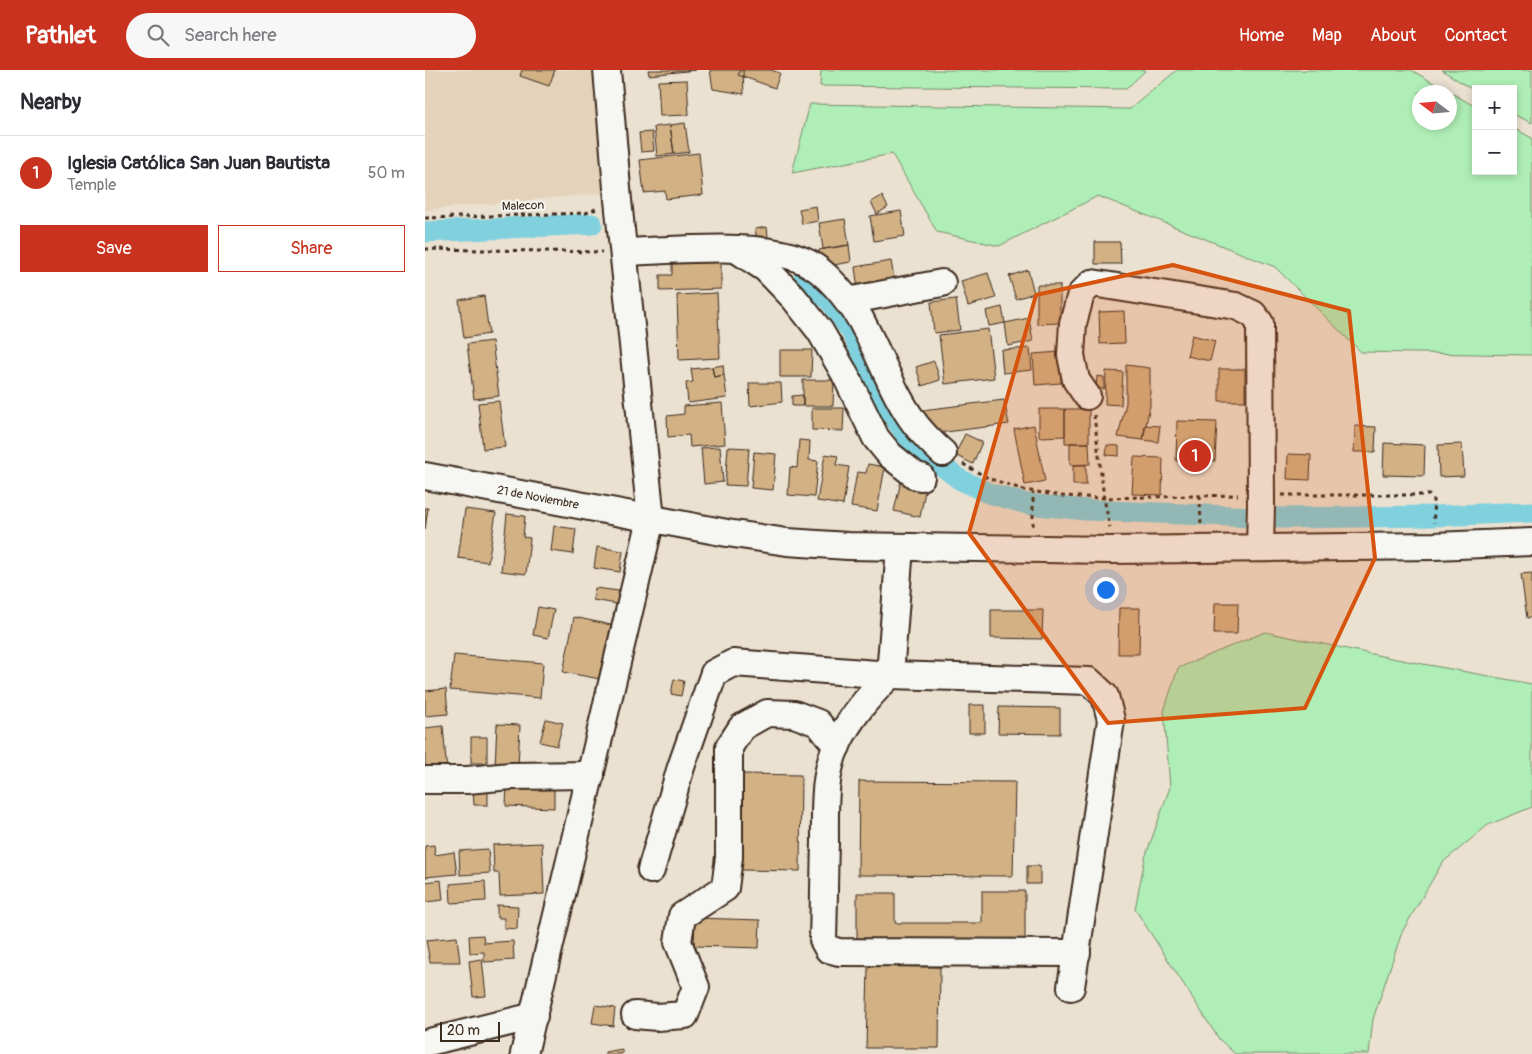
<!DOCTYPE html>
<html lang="en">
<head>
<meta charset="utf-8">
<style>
  body { margin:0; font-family:Pangolin,sans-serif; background:#f7f7f7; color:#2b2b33 }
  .controls { position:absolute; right:15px; top:15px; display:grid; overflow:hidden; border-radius:0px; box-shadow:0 2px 8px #0003 }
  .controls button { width:45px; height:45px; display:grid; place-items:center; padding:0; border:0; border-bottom:1px solid #e1e1e2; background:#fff; color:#2b2b33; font:25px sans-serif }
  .compass { position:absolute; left:987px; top:15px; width:45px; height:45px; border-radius:50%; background:#fff; box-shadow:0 2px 8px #0003; rotate:286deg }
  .scale { position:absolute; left:15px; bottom:12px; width:60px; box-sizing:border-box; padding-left:5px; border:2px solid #3b2a1e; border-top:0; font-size:14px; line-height:18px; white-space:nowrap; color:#3b2a1e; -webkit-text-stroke:4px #f6f6f2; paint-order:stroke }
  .you { position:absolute; left:680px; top:519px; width:18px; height:18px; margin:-12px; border:4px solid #fff; border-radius:50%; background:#1a73e8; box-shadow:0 0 0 8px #1a73e833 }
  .badge { display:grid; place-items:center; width:32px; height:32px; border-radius:50%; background:#c8321e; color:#fff; font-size:16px; font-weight:700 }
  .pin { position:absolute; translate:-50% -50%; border:2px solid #fff; box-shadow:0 1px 5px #0006 }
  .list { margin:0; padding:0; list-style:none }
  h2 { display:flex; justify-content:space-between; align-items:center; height:65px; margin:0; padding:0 20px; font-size:21px }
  h2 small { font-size:16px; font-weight:400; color:#7c7c81 }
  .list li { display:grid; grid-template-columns:32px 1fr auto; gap:15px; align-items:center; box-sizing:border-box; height:75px; padding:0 20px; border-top:1px solid #e1e1e2 }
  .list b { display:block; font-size:19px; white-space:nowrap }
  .list p { margin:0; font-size:16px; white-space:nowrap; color:#7c7c81 }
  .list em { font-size:16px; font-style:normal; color:#7c7c81 }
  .actions { display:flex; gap:10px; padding:15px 20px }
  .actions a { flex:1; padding:11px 0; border:1px solid #c8321e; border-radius:0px; text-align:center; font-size:18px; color:#c8321e }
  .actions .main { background:#c8321e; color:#fff }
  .icon { flex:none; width:28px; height:28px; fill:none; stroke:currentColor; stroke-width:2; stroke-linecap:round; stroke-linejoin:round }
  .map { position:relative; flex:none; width:1107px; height:984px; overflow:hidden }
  header { display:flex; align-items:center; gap:30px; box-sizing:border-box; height:70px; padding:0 25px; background:#c8321e; color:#fff }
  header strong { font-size:24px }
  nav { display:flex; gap:28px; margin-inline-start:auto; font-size:18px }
  .search { width:350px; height:45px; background:#f7f7f7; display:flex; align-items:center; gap:12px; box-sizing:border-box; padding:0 18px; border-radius:28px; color:#7c7c81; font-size:19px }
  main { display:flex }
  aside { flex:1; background:#fff }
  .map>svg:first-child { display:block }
  .built { fill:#e4d3ba }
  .green { fill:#afeeb6; stroke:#758c6a; fill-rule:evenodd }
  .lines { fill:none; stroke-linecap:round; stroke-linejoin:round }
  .canal { stroke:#81d0de; stroke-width:21 }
  .building { fill:#d2b185; stroke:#3b2a1e }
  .minor-casing { stroke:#3b2a1e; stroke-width:30 }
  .path { stroke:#3b2a1e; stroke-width:3; stroke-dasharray:4 4; stroke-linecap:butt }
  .minor { stroke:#f6f6f2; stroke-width:26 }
  .marked { fill:#d7540e; fill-opacity:0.2; stroke:#d7540e; stroke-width:4; stroke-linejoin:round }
  .labels { text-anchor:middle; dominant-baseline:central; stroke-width:4; stroke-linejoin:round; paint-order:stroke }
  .street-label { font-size:12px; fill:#3b2a1e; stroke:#f6f6f2 }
</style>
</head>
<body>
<header>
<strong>Pathlet</strong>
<div class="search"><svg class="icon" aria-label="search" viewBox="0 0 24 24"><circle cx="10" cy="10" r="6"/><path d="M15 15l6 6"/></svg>Search here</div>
<nav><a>Home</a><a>Map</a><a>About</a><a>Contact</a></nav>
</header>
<main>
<aside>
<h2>Nearby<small></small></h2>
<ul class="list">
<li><span class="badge">1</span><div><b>Iglesia Católica San Juan Bautista</b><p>Temple</p></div><em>50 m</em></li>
</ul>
<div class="actions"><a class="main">Save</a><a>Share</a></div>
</aside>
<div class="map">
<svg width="1107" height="984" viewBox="0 0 1107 984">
  <rect width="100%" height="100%" fill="#ebe1d1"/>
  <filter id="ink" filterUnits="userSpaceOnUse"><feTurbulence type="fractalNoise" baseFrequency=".02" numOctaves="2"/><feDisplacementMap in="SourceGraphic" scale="10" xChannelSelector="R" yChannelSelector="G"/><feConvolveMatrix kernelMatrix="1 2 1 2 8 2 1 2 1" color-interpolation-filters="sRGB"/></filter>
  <g filter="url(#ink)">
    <path class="built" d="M 0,0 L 167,0 L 178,123 L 0,140 Z"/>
    <path class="green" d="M 396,0 L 721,0 L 701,19 L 395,16 Z
      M 752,0 L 986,0 L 1051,37 L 1051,101 L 1088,101 L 1088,58 L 1107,68 L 1107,285 L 936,282 L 850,197 L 673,126 L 574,176 L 512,162 L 467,84 L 367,103 L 385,34 L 705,39 ZM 1024,22 L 1024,52 L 994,52 L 994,22 Z
      M 1017,0 L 1107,0 L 1107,53 L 1088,44 L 1088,19 L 1051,19 L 1051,22 Z
      M 840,562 L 971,589 L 1107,614 L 1107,737 L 1063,755 L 1017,793 L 977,862 L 948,949 L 944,984 L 810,984 L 794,969 L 710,839 L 720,788 L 745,717 L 739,641 L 753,598 Z"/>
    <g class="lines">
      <path class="canal" d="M 0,162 L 167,154
        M 379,207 L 405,231 L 426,261 L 465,341 L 486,372 L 534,409 L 563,423 L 602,434 L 661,440 L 855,448 L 1008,446 L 1107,442"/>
    </g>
    <path class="building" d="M 97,0 L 130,0 L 124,16 L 95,6 Z
      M 223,0 L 271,0 L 224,5 Z
      M 285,0 L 318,0 L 319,24 L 288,19 Z
      M 315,0 L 346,0 L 355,3 L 350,18 L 313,5 Z
      M 262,10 L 264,45 L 235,46 L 233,11 Z
      M 260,53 L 264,82 L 249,84 L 245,55 Z
      M 245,55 L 249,84 L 232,86 L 229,57 Z
      M 227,62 L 229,81 L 216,82 L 214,63 Z
      M 274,83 L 278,125 L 241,129 L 240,121 L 219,123 L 215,90 Z
      M 457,126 L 463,137 L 452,144 L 446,132 Z
      M 391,136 L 393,151 L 377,154 L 374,139 Z
      M 476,141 L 480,166 L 449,171 L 445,146 Z
      M 420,149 L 424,175 L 398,179 L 394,153 Z
      M 342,157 L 343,167 L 332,169 L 330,159 Z
      M 670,172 L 695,172 L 696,194 L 670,194 Z
      M 424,175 L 426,192 L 397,197 L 394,180 Z
      M 296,190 L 296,219 L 235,221 L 235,205 L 247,205 L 247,192 Z
      M 466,191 L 470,214 L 433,220 L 430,197 Z
      M 603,200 L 609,223 L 591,229 L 584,206 Z
      M 563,203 L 571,228 L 543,236 L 536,211 Z
      M 612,215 L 635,215 L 635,253 L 612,254 Z
      M 292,223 L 295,288 L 254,290 L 252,225 Z
      M 59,226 L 64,264 L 39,268 L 34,230 Z
      M 531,229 L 535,260 L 509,263 L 506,232 Z
      M 577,237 L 580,253 L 564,256 L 561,241 Z
      M 699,241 L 700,273 L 675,274 L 674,242 Z
      M 604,248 L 608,271 L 583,276 L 580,253 Z
      M 563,259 L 569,308 L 520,314 L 514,265 Z
      M 767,265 L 790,271 L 785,291 L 762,286 Z
      M 67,271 L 74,326 L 49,329 L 42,274 Z
      M 605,278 L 607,300 L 578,303 L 576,280 Z
      M 355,280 L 387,280 L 386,307 L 355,307 Z
      M 635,282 L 636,313 L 610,315 L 608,284 Z
      M 509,291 L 515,310 L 497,316 L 491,297 Z
      M 298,295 L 299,305 L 289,307 L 287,297 Z
      M 701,295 L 725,298 L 725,335 L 718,370 L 693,367 L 701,333 Z
      M 287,297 L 289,307 L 299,305 L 302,328 L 263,333 L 261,313 L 268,312 L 266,299 Z
      M 794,299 L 820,299 L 820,331 L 794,331 Z
      M 681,301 L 698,302 L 696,335 L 680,334 Z
      M 672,306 L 679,307 L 679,319 L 671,318 Z
      M 378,310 L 409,310 L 408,336 L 378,336 Z
      M 324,313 L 356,313 L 357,332 L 325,336 Z
      M 378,325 L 378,336 L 367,336 L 367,326 Z
      M 579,330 L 584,354 L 505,364 L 489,341 Z
      M 74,331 L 80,377 L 58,379 L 53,333 Z
      M 297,333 L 300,374 L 265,377 L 264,365 L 243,367 L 242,346 L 259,344 L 259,336 Z
      M 387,338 L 419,338 L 418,361 L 387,360 Z
      M 614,339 L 640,339 L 640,366 L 614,367 Z
      M 640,339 L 664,339 L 664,373 L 640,373 Z
      M 752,351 L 792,352 L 790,391 L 751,391 Z
      M 609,355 L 620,411 L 600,415 L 589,359 Z
      M 720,355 L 735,356 L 733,372 L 718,370 Z
      M 930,356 L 951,357 L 950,382 L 929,382 Z
      M 540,364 L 557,372 L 548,394 L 530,385 Z
      M 374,370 L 385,371 L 384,390 L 393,391 L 389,427 L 363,425 L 365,397 L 372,398 Z
      M 645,373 L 664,373 L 665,394 L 645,395 Z
      M 959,373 L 1000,375 L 999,406 L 958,405 Z
      M 1037,374 L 1039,406 L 1014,407 L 1013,375 Z
      M 682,375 L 694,376 L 694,386 L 681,385 Z
      M 295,377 L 298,412 L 279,414 L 276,378 Z
      M 303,377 L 324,378 L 321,416 L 300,415 Z
      M 329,382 L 351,384 L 348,420 L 326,418 Z
      M 400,384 L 413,386 L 411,395 L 424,397 L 418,435 L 392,431 Z
      M 863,384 L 886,385 L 885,410 L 862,409 Z
      M 709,387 L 738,388 L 737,425 L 707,424 Z
      M 443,394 L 460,397 L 452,441 L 426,437 L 432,402 L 441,403 Z
      M 648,395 L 661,395 L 661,415 L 648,415 Z
      M 476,411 L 501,416 L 495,447 L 469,441 Z
      M 0,438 L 3,438 L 0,460 Z
      M 40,439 L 71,443 L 63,492 L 33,488 Z
      M 82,444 L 100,446 L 98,467 L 105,468 L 101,504 L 76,501 Z
      M 129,456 L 151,459 L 148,484 L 126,481 Z
      M 172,477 L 198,481 L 195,502 L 169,498 Z
      M 1107,503 L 1107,547 L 1102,548 L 1096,504 Z
      M 170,518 L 194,521 L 192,534 L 168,530 Z
      M 790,533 L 813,533 L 812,564 L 789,564 Z
      M 113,537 L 129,540 L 123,568 L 108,565 Z
      M 694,538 L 715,538 L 714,584 L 693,584 Z
      M 566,540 L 618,540 L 617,569 L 566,568 Z
      M 149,547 L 186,555 L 175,609 L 138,602 Z
      M 29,585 L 118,593 L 115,628 L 25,620 Z
      M 249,609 L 259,611 L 256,626 L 246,624 Z
      M 21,619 L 23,644 L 0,646 L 0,621 Z
      M 544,635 L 560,635 L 560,663 L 544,663 Z
      M 574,637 L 635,638 L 635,664 L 573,663 Z
      M 121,649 L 138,653 L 132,676 L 115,672 Z
      M 72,654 L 95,655 L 93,697 L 70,696 Z
      M 18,656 L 22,702 L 0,704 L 0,658 Z
      M 46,667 L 62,667 L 62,693 L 46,693 Z
      M 318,704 L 376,705 L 375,801 L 316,800 Z
      M 82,710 L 129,712 L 129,738 L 81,736 Z
      M 434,711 L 590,712 L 588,806 L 433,805 Z
      M 48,716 L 63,716 L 63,735 L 49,735 Z
      M 117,773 L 119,824 L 75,826 L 74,803 L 69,803 L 68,775 Z
      M 9,775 L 10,785 L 29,782 L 32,804 L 0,807 L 0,776 Z
      M 63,779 L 65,803 L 35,805 L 34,781 Z
      M 602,796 L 615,796 L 615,814 L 602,814 Z
      M 16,810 L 18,830 L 0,832 L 0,812 Z
      M 60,811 L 61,831 L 26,833 L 25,814 Z
      M 557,821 L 600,821 L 600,869 L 432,869 L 432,823 L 470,823 L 470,853 L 557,853 Z
      M 72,835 L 93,836 L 92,859 L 79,858 L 79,848 L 72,848 Z
      M 270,848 L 335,850 L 334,878 L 269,876 Z
      M 58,865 L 59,873 L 88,871 L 89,890 L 59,892 L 59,882 L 45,883 L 44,866 Z
      M 32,867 L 35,892 L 5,892 L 1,870 Z
      M 57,889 L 61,926 L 48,927 L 44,891 Z
      M 443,896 L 515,897 L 514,978 L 441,978 Z
      M 170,935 L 190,938 L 188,956 L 167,953 Z
      M 197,979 L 197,984 L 180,984 L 180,982 Z"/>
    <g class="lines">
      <g class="minor-casing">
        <g id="minor">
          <path d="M 314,181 L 341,199 L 369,228 L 395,261 L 420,304 L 451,368 L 465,385 L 491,406 L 496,407"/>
          <path d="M 199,182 C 248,181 340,170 383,193 C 403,203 431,238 440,258 C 457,290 469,326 491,355 C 499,365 508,374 518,383"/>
          <path d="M 422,231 L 517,213"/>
          <path d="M 662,326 L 651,310 L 646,285 L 648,253 L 656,224 L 667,213 L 811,236 L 828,244 L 835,253 L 836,435 L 835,477"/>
          <path id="s1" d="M 0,406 L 302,463 L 362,472 L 423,476 L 686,480 L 1009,476 L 1107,472"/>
          <path d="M 475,477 L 465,605 C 444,626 425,647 412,675 C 398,705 400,741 400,773 C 399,805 399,837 398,870 L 403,879 L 414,882 L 652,883"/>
          <path d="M 0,710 L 42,710 L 86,706 L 166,705"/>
          <path d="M 226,800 L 256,697 L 289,603 L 308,593 L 465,605 L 664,611 L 680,626 L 686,650 L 646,917"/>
          <path d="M 210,945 L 232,947 L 260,945 L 271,917 L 253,872 L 257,846 L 300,818 L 304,787 L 304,677 L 317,657 L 342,643 L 369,644 L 393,653 L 412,676"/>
          <path d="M 0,973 L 109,946"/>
          <path d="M 99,984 L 226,449 L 193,130 L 182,0"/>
        </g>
      </g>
      <path class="path" d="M 0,148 L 161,143 L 171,139
        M 0,179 L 177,182
        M 669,345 L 679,428 L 685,458
        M 538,394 L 563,408 L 599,420 L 637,426 L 679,428 L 813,425
        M 857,425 L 1004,425 L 1008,430 L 1009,453
        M 775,426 L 776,458
        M 608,456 L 608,422"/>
      <use href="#minor" class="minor"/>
    </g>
  </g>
  <path class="marked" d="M 748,195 L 924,241 L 950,488 L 880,638 L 683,653 L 544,463 L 611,225 Z"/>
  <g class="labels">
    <g class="street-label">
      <text transform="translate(98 136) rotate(-2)">Malecon</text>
      <text stroke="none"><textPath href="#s1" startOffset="115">21 de Noviembre</textPath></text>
    </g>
  </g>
</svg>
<div class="controls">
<button>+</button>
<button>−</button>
</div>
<svg class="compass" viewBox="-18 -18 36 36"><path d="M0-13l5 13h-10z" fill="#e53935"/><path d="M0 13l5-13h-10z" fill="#7c7c81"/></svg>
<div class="scale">20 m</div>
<div class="you"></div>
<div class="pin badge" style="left:770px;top:386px">1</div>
</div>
</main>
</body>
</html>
